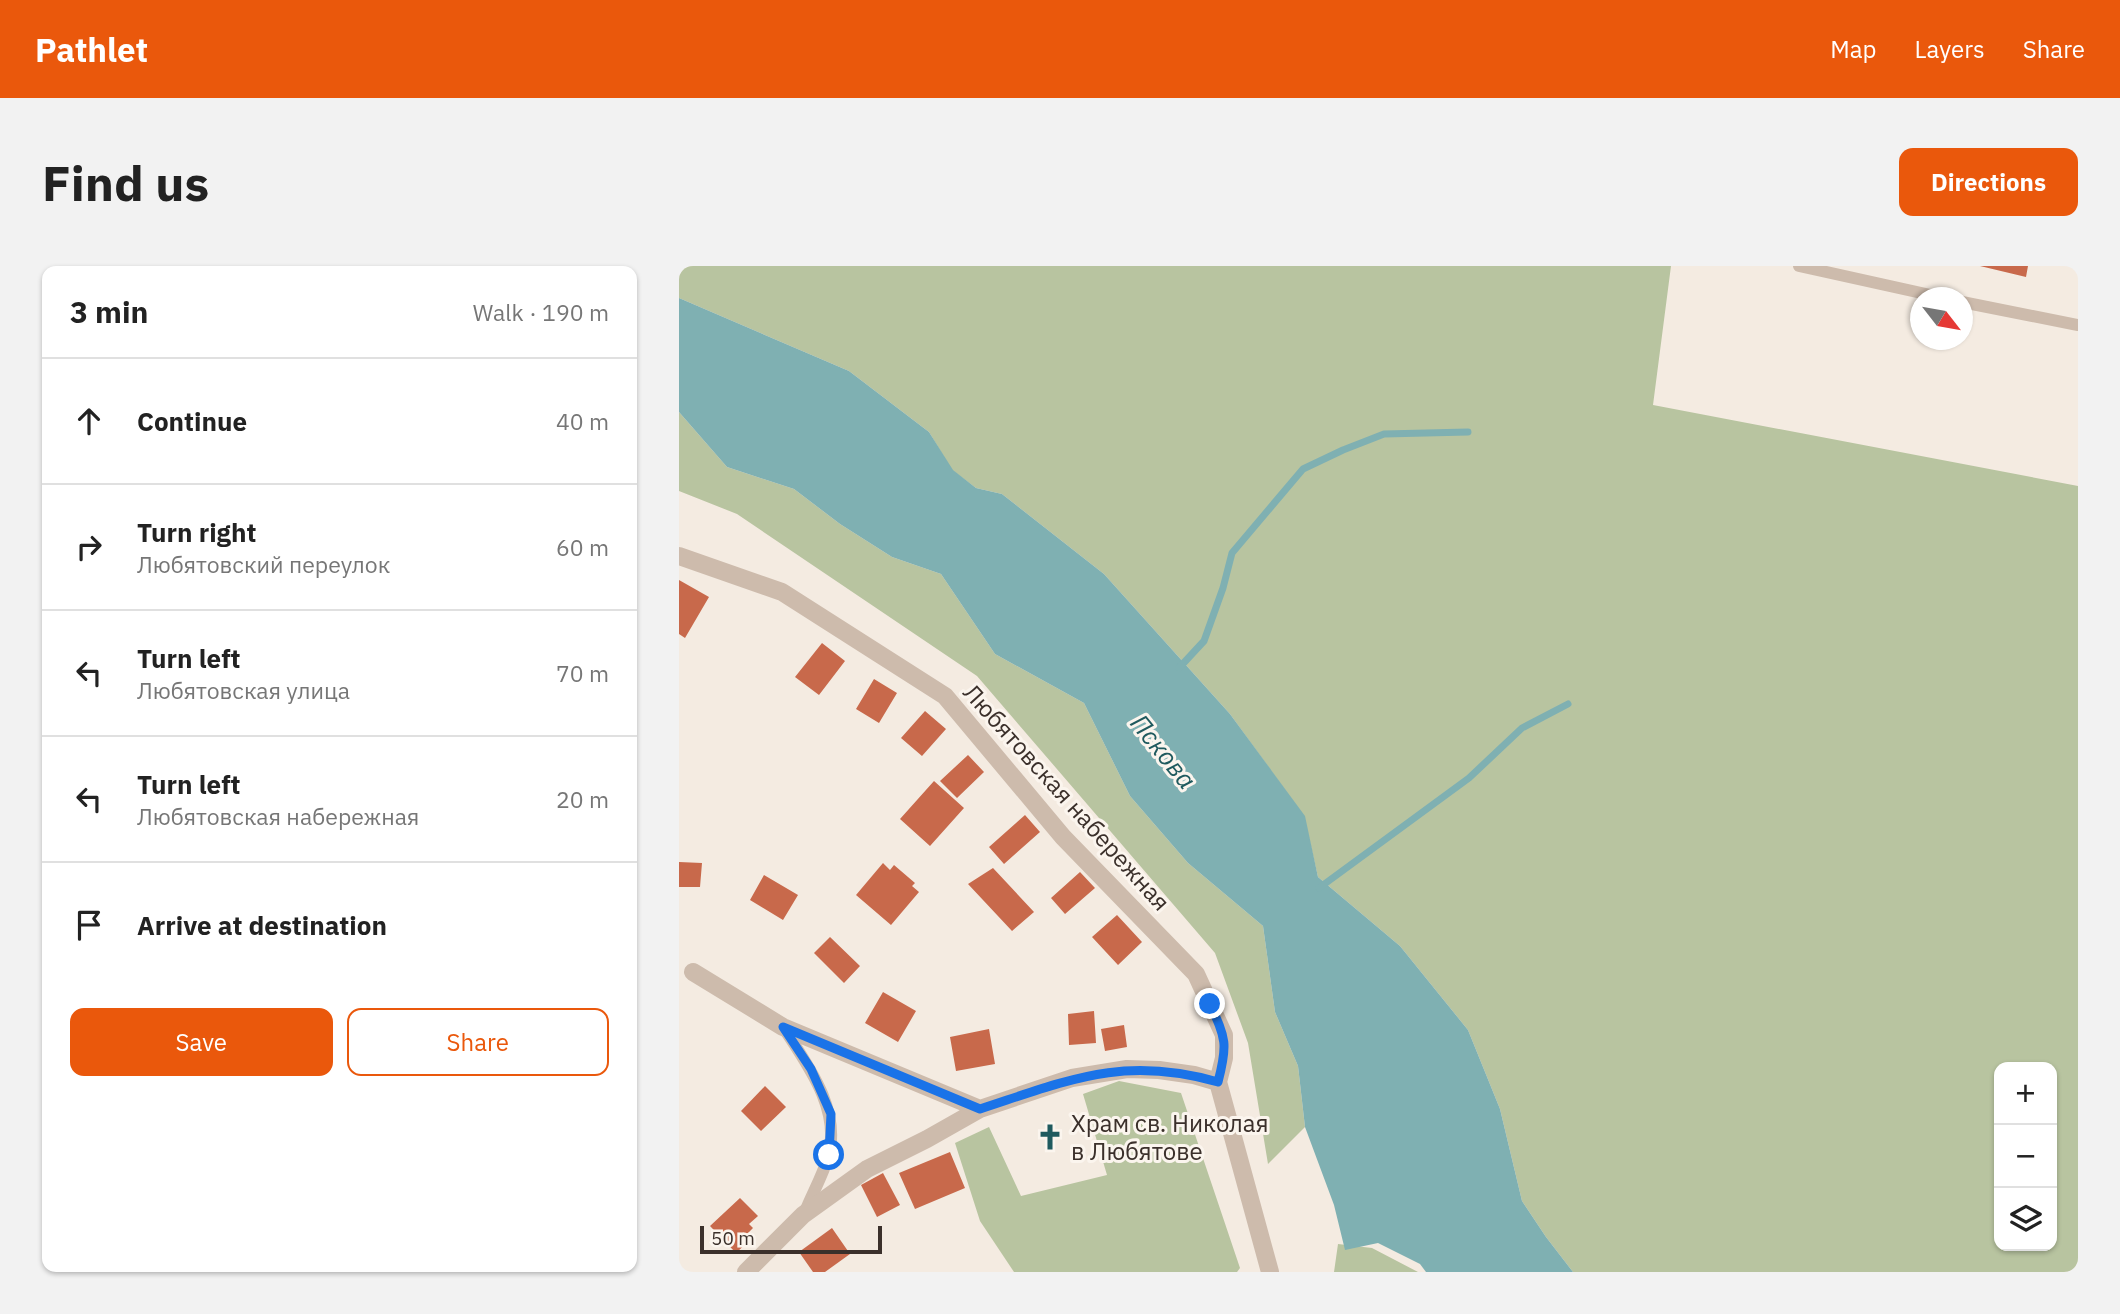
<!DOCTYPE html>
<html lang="en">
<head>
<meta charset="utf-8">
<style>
  body { margin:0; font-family:"IBM Plex Sans",sans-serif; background:#f2f2f2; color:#222 }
  .controls { position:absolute; right:21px; bottom:21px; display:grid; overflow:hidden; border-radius:14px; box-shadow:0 2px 5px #0004 }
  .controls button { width:63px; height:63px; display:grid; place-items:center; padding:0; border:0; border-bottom:2px solid #e0e0e0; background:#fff; color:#222; font:35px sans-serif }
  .compass { position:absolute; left:1231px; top:21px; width:63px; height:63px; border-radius:50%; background:#fff; box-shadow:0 2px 5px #0004; rotate:121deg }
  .scale { position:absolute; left:21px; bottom:18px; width:182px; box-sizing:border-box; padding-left:7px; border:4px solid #3b302b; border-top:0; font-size:19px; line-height:24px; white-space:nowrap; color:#3b302b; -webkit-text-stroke:5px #fbf5ee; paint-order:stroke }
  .stop { position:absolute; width:21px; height:21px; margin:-16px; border:5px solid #1a73e8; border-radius:50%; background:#fff }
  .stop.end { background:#1a73e8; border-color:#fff; box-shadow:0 2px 7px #0008 }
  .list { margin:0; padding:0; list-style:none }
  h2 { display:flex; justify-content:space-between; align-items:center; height:91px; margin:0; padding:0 28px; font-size:30px }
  h2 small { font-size:23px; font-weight:400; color:#767676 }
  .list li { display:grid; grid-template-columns:46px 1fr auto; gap:21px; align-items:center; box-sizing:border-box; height:126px; padding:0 28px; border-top:2px solid #e0e0e0 }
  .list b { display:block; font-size:26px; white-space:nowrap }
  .list p { margin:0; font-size:23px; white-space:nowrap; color:#767676 }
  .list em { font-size:23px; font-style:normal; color:#767676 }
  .actions { display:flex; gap:14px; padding:21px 28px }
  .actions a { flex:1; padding:16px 0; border:2px solid #ea580c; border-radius:14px; text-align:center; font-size:24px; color:#ea580c }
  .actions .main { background:#ea580c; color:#fff }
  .icon { flex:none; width:38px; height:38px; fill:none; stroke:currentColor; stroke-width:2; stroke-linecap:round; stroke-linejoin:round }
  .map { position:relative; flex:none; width:1399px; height:1006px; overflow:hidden; border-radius:14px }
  header { display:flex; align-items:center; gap:42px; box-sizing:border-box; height:98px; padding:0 35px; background:#ea580c; color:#fff }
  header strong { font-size:33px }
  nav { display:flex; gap:38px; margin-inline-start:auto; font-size:24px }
  .intro { display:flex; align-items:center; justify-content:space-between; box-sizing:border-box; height:168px; padding:0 42px }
  h1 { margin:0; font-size:49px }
  .button { padding:18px 32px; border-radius:14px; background:#ea580c; color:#fff; font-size:24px; font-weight:700 }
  main { display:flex; gap:42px; padding:0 42px }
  aside { flex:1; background:#fff; border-radius:14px; box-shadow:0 2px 5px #0004 }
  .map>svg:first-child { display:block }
  .green { fill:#b8c4a0; fill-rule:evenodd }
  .water { fill:#7fb0b2 }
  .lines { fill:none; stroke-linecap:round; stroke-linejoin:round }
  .stream { stroke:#7fb0b2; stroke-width:7 }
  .building { fill:#c8694b }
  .lane { stroke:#cdbbac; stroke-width:12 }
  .street { stroke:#cdbbac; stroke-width:18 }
  .route { stroke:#1a73e8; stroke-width:9 }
  .labels { text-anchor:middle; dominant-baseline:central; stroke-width:6; stroke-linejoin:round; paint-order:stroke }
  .street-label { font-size:24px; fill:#3b302b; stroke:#fbf5ee }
  .poi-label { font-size:24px; fill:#3b302b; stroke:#fbf5ee; text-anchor:start }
  .water-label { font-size:26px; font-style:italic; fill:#1f5a5e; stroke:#fbf5ee }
</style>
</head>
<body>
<header>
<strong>Pathlet</strong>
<nav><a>Map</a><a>Layers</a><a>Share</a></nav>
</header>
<div class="intro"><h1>Find us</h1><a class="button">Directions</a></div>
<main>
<aside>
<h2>3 min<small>Walk · 190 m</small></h2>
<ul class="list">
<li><svg class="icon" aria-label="ahead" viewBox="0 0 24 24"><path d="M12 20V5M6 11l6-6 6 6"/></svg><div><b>Continue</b></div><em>40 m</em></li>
<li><svg class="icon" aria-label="right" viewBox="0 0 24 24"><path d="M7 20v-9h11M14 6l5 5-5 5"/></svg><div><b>Turn right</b><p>Любятовский переулок</p></div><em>60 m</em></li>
<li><svg class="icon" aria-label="left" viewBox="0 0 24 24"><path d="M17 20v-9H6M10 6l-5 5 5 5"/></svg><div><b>Turn left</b><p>Любятовская улица</p></div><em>70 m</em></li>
<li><svg class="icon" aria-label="left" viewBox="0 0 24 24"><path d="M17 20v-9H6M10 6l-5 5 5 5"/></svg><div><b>Turn left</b><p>Любятовская набережная</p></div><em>20 m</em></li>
<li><svg class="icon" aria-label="arrive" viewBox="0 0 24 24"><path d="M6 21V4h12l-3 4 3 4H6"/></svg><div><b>Arrive at destination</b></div></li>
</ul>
<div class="actions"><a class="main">Save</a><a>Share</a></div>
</aside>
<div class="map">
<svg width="1399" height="1006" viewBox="0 0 1399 1006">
  <rect width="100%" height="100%" fill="#f4ebe1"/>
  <path class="green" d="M 0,0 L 992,0 L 974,139 L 1399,220 L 1399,1006 L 894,1006 L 867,971 L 843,935 L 821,843 L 789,764 L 721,680 L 639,611 L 625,550 L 551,448 L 425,308 L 323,228 L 297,222 L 273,204 L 250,166 L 170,105 L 0,32 ZM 1320,801 L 1373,801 L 1373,980 L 1320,980 Z
    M 0,146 L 48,201 L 115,223 L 161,258 L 213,291 L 262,308 L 316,388 L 405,437 L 451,530 L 509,597 L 584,660 L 596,746 L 619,800 L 626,861 L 589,898 L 569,777 L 536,687 L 298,410 L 58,248 L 0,225 Z
    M 440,815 L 502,827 L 561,1002 L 558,1006 L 335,1006 L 301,955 L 276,877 L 310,861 L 342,930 L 428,909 L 404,828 Z
    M 659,978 L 693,982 L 739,1006 L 655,1006 Z"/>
  <path class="water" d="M 0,32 L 170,105 L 250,166 L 274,204 L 297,222 L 323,228 L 425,308 L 551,448 L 626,550 L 639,611 L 721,680 L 789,764 L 821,843 L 843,935 L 867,971 L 894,1006 L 747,1006 L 741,998 L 699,977 L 666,984 L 655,939 L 626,861 L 619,800 L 596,746 L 584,660 L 509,597 L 451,530 L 405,437 L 316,388 L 262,308 L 213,291 L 161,258 L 115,223 L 48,201 L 0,146 Z"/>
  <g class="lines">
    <path class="stream" d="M 500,402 L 525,375 L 544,322 L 553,287 L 624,203 L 664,184 L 705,168 L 789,166
      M 640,622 L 790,512 L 843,462 L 889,438"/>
  </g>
  <path class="building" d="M 1301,0 L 1349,0 L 1347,11 Z
    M 0,314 L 30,331 L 6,372 L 0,368 Z
    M 143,377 L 166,395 L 140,429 L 116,411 Z
    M 195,413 L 218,427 L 200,457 L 177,443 Z
    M 246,445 L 267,463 L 243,490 L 222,472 Z
    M 289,489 L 305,506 L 278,532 L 261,515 Z
    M 255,515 L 285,542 L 251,580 L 221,553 Z
    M 346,549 L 361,566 L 325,598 L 310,581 Z
    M 0,596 L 23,597 L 21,621 L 0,621 Z
    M 204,597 L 211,604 L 215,599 L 236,617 L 233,620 L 240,626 L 212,659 L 177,629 Z
    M 314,602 L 355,646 L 333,665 L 289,618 Z
    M 401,606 L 416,622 L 386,648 L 372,632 Z
    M 85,609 L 119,629 L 104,654 L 71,634 Z
    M 438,649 L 463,676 L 439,699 L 413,671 Z
    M 151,671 L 181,700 L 165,717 L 135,687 Z
    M 204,726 L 237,745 L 219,776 L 186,757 Z
    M 415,745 L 417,777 L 390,779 L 389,748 Z
    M 445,759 L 448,781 L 426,785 L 422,763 Z
    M 310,763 L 316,798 L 277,805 L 271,771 Z
    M 86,820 L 107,841 L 82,865 L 62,845 Z
    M 271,886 L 286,922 L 236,943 L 220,907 Z
    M 204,907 L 221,939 L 198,951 L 182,919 Z
    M 61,932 L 79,950 L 70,958 L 74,962 L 69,967 L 73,972 L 57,987 L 31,960 Z
    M 153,962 L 171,988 L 146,1006 L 134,1006 L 120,986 Z"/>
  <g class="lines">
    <path class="lane" d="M 1120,0 L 1265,32
      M 1283,36 L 1399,59
      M 104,761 C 128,798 163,844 149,891 C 144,909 133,928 126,946"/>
    <path class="street" d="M 0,290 L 103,326 L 266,430 L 384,571 L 517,708 L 545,769 L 545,792 L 539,816
      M 14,706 L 104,761 L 301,843
      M 67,1006 L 124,949 L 188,903 L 248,873 L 301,843 L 393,812 L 448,803 L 480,804 L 515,809 L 539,816 L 591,1006"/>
  </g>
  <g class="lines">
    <path class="route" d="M 150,889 L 152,848 L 132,803 L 104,761 L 301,843 C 390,814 444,789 539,816 C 549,778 547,773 531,738"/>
  </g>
  <defs>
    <g id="church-bare" transform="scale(2.1)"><path d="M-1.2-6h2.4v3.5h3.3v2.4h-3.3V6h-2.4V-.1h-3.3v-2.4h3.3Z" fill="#1f5a5e" stroke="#fbf5ee" stroke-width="2.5" paint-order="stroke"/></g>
  </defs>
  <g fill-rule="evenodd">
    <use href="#church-bare" x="371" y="871"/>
  </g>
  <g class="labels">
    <g class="street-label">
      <text transform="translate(388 531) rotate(48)">Любятовская набережная</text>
    </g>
    <g class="poi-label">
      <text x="392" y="857">Храм св. Николая<tspan x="392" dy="28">в Любятове</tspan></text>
    </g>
    <g class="water-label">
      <text transform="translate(485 485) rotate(51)">Пскова</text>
    </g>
  </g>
</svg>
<div class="controls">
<button>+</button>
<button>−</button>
<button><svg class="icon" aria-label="layers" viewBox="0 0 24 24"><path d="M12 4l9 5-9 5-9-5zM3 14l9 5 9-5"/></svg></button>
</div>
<svg class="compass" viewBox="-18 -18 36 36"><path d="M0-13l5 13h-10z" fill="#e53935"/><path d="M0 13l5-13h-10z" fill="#767676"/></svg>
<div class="scale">50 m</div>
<div class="stop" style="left:150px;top:889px"></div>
<div class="stop end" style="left:531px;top:738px"></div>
</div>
</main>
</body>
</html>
